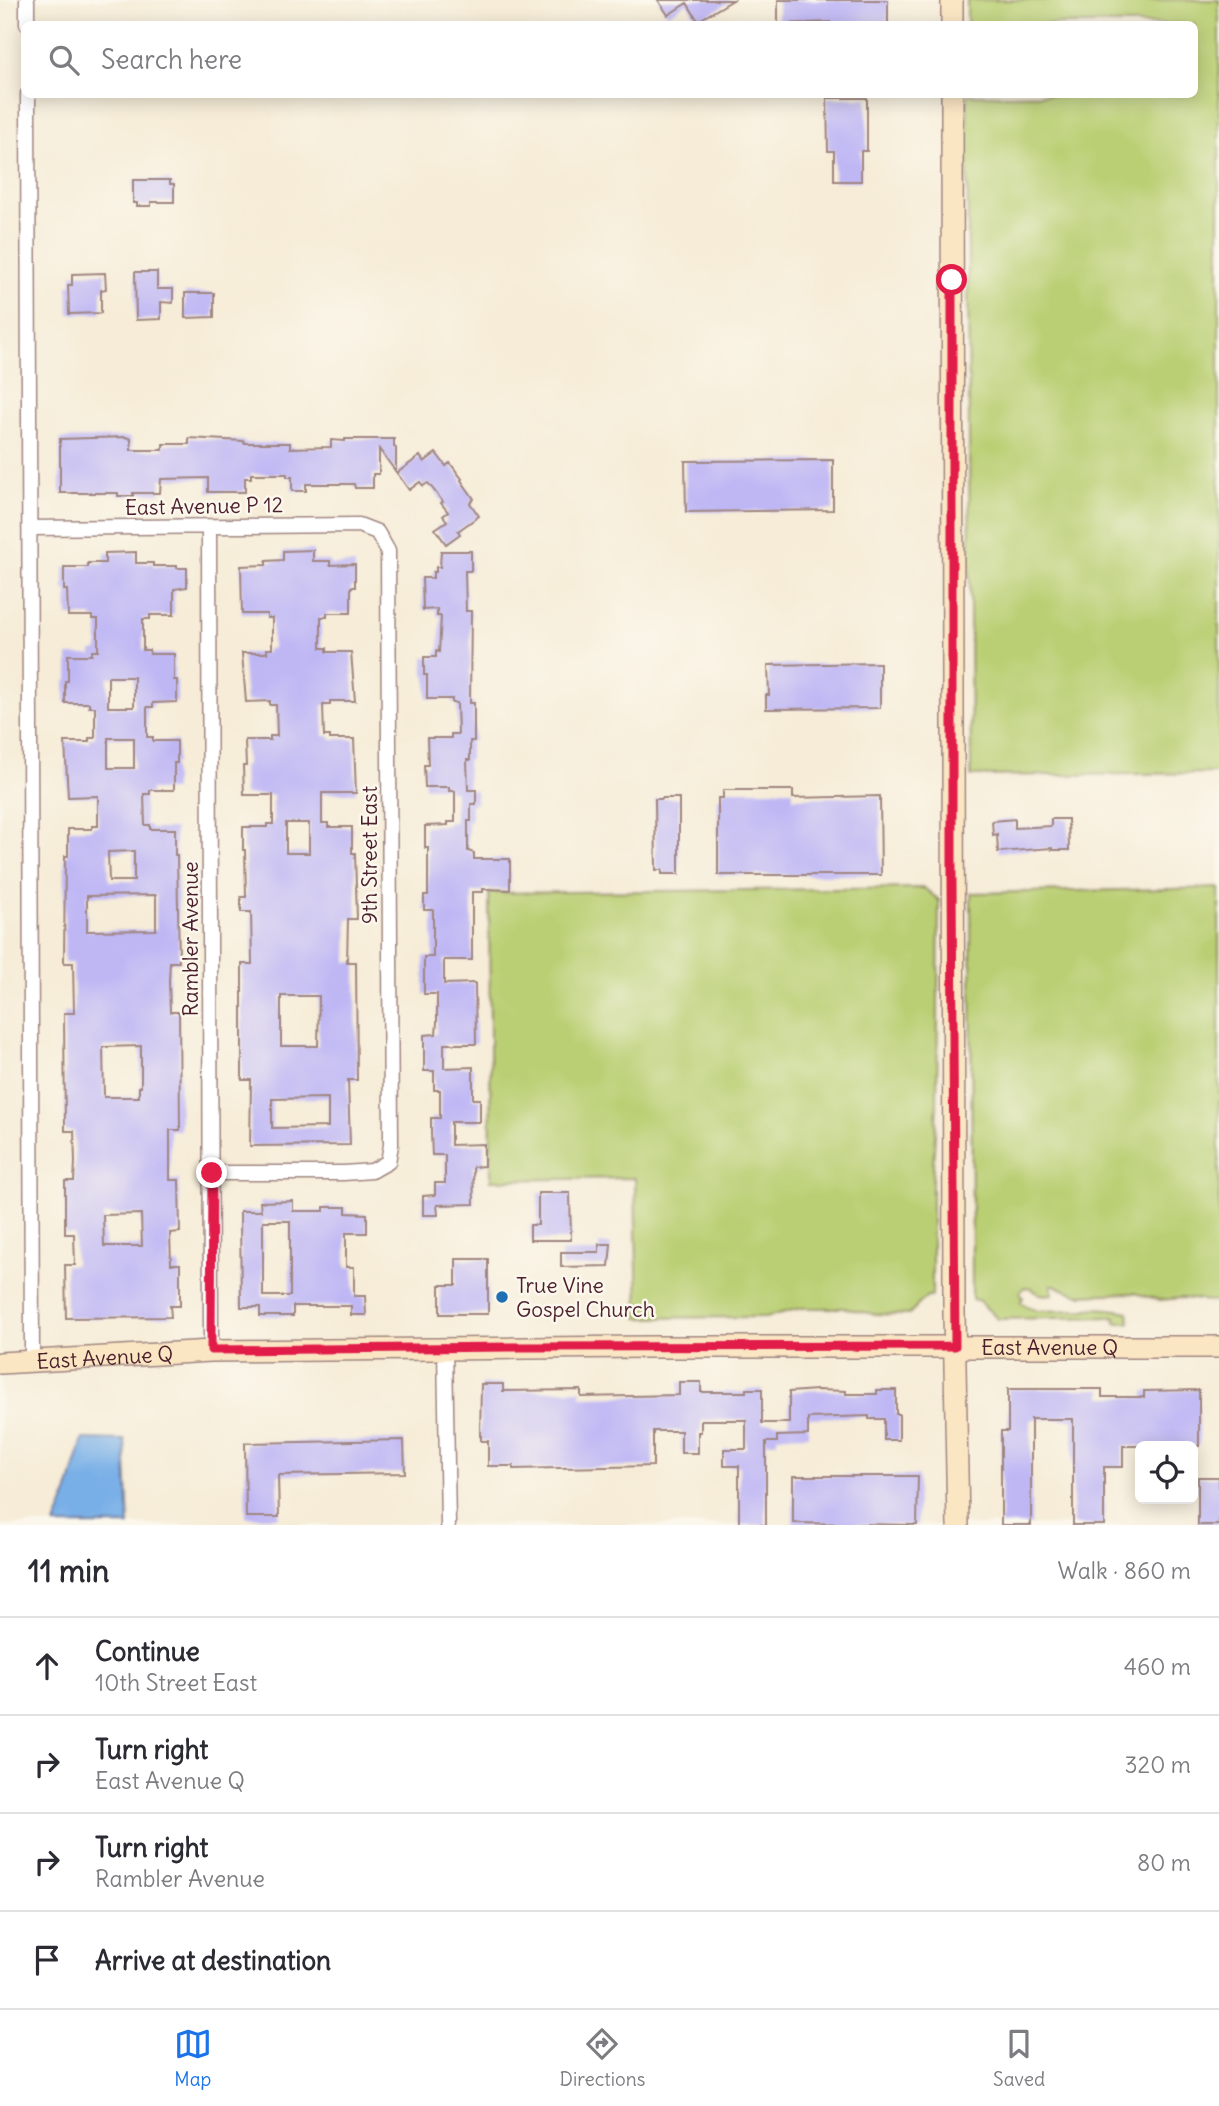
<!DOCTYPE html>
<html lang="en">
<head>
<meta charset="utf-8">
<style>
  body { margin:0; font-family:Delius,sans-serif; background:#f2f2f3; color:#2b2b33 }
  .controls { position:absolute; right:21px; bottom:21px; display:grid; overflow:hidden; border-radius:10px; box-shadow:0 4px 18px #0003 }
  .controls button { width:63px; height:63px; display:grid; place-items:center; padding:0; border:0; border-bottom:2px solid #e1e1e2; background:#fff; color:#2b2b33; font:35px sans-serif }
  .stop { position:absolute; width:21px; height:21px; margin:-16px; border:5px solid #e11d48; border-radius:50%; background:#fff }
  .stop.end { background:#e11d48; border-color:#fff; box-shadow:0 2px 7px #0008 }
  .list { margin:0; padding:0; list-style:none }
  h2 { display:flex; justify-content:space-between; align-items:center; height:91px; margin:0; padding:0 28px; font-size:30px }
  h2 small { font-size:23px; font-weight:400; color:#7c7c81 }
  .list li { display:grid; grid-template-columns:46px 1fr auto; gap:21px; align-items:center; box-sizing:border-box; height:98px; padding:0 28px; border-top:2px solid #e1e1e2 }
  .list b { display:block; font-size:26px; white-space:nowrap }
  .list p { margin:0; font-size:23px; white-space:nowrap; color:#7c7c81 }
  .list em { font-size:23px; font-style:normal; color:#7c7c81 }
  .icon { flex:none; width:38px; height:38px; fill:none; stroke:currentColor; stroke-width:2; stroke-linecap:round; stroke-linejoin:round }
  .map { position:relative; flex:none; width:1219px; height:1525px; overflow:hidden }
  .search { position:absolute; background:#fff; box-shadow:0 4px 18px #0003; left:21px; right:21px; top:21px; height:77px; display:flex; align-items:center; gap:18px; box-sizing:border-box; padding:0 24px; border-radius:10px; color:#7c7c81; font-size:26px }
  .sheet { height:483px; background:#fff }
  nav { display:flex; justify-content:space-around; align-items:center; box-sizing:border-box; height:98px; border-top:2px solid #e1e1e2; background:#fff; font-size:19px; color:#7c7c81 }
  nav a { display:grid; justify-items:center; gap:4px }
  nav .on { color:#1a73e8 }
  .map>svg:first-child { display:block }
  .green { fill:#bacf73; stroke:#82774f; stroke-width:2 }
  .water { fill:#78afe7; stroke:#616789; stroke-width:2 }
  .building { fill:#bfb7f4; fill-rule:evenodd }
  .lines { fill:none; stroke-linecap:round; stroke-linejoin:round }
  .street-casing { stroke:#a08681; stroke-width:17 }
  .secondary-casing { stroke:#a08681; stroke-width:24 }
  .street { stroke:#fff; stroke-width:14 }
  .secondary { stroke:#fbe6c4; stroke-width:21 }
  .route { stroke:#e11d48; stroke-width:9 }
  .poi-dot { fill:#1f6fb2; stroke:#fbf7ec; stroke-width:2.5 }
  .labels { text-anchor:middle; dominant-baseline:central; stroke-width:5; stroke-linejoin:round; paint-order:stroke }
  .street-label { font-size:21px; fill:#4a1f2b; stroke:#fbf7ec }
  .poi-label { font-size:21px; fill:#4a1f2b; stroke:#fbf7ec; text-anchor:start }
</style>
</head>
<body>
<div class="map">
<svg width="1219" height="1525" viewBox="0 0 1219 1525">
  <rect width="100%" height="100%" fill="#fbf7ec"/>
  <filter id="ink" filterUnits="userSpaceOnUse"><feTurbulence type="fractalNoise" baseFrequency=".0143" numOctaves="2"/><feDisplacementMap in="SourceGraphic" scale="14" xChannelSelector="R" yChannelSelector="G"/><feConvolveMatrix kernelMatrix="1 2 1 2 8 2 1 2 1" color-interpolation-filters="sRGB"/></filter>
  <filter id="wash" filterUnits="userSpaceOnUse"><feTurbulence type="fractalNoise" baseFrequency=".00686" numOctaves="4" result="noise"/><feDisplacementMap in="SourceGraphic" scale="28" xChannelSelector="R" yChannelSelector="G"/><feGaussianBlur stdDeviation="1.57" result="paint"/><feColorMatrix in="noise" values="0 0 0 0 0 0 0 0 0 0 0 0 0 0 0 0 0 1.4 0 .05"/><feComposite in="paint" operator="in"/></filter>
  <g filter="url(#wash)">
    <rect width="100%" height="100%" fill="#f6ecd7"/>
    <path class="green" d="M 967,0 L 1219,0 L 1219,773 L 971,776 L 967,95 L 1194,94 L 1194,24 L 967,24 Z
      M 924,888 L 939,900 L 937,1105 L 932,1181 L 932,1296 L 927,1296 L 908,1315 L 873,1314 L 844,1308 L 801,1308 L 766,1317 L 638,1318 L 635,1178 L 491,1180 L 489,893 Z
      M 1219,888 L 1219,1302 L 1182,1298 L 1160,1300 L 1134,1293 L 1080,1295 L 1065,1290 L 1055,1285 L 1051,1285 L 1053,1294 C 1045,1295 1037,1296 1032,1288 L 1024,1287 L 1020,1293 L 1023,1298 L 1021,1300 L 1021,1303 L 1037,1311 L 1085,1310 C 1094,1306 1117,1310 1128,1312 L 1130,1323 L 1116,1323 L 1115,1317 L 998,1319 L 978,1300 L 972,1300 L 971,893 Z"/>
    <path class="water" d="M 83,1439 L 125,1440 L 129,1525 L 55,1525 L 67,1494 Z"/>
    <g id="blocks">
      <path class="building" d="M 658,0 L 733,0 L 698,21 L 687,3 L 668,15 Z
        M 778,0 L 888,0 L 888,24 L 830,24 L 830,22 L 778,24 Z
        M 827,98 L 867,98 L 867,151 L 861,151 L 861,181 L 834,181 L 834,151 L 828,151 Z
        M 133,180 L 170,180 L 170,184 L 174,184 L 174,202 L 151,202 L 151,206 L 137,206 L 137,203 L 133,203 Z
        M 135,272 L 157,272 L 157,289 L 173,289 L 173,303 L 161,302 L 161,319 L 136,320 Z
        M 105,273 L 106,289 L 101,290 L 101,313 L 69,314 L 68,285 L 72,285 L 72,274 Z
        M 185,293 L 214,293 L 214,317 L 185,318 Z
        M 126,437 L 131,439 L 131,450 L 163,450 L 163,444 L 189,444 L 189,438 L 244,441 L 244,443 L 290,443 L 290,448 L 331,447 L 331,440 L 345,441 L 345,439 L 394,439 L 394,447 L 396,448 L 396,472 L 379,449 L 379,474 L 373,474 L 373,488 L 355,488 L 354,484 L 306,484 L 306,491 L 292,491 L 292,477 L 287,477 L 287,474 L 251,474 L 251,478 L 245,478 L 245,492 L 208,492 L 208,478 L 161,479 L 160,493 L 133,493 L 133,496 L 118,496 L 118,493 L 60,493 L 60,439 Z
        M 436,453 L 446,466 L 450,463 L 462,479 L 461,480 L 474,499 L 470,503 L 479,516 L 458,531 L 460,534 L 446,544 L 435,529 L 447,521 L 443,516 L 448,512 L 441,503 L 443,502 L 428,483 L 423,486 L 420,482 L 409,490 L 397,473 L 420,456 L 424,462 Z
        M 833,460 L 833,510 L 686,512 L 685,461 Z
        M 313,550 L 313,561 L 330,561 L 330,565 L 355,564 L 355,587 L 351,587 L 351,613 L 327,613 L 327,617 L 321,617 L 321,648 L 327,648 L 327,652 L 351,652 L 355,701 L 330,701 L 330,705 L 323,705 L 324,736 L 330,736 L 330,739 L 354,739 L 356,793 L 322,793 L 322,823 L 328,823 L 328,827 L 352,827 L 352,853 L 355,853 L 357,919 L 348,919 L 347,962 L 356,962 L 357,1080 L 348,1080 L 350,1145 L 250,1146 L 251,1080 L 242,1080 L 242,964 L 252,964 L 251,912 L 241,912 L 241,897 L 246,897 L 245,850 L 243,850 L 243,827 L 267,827 L 267,824 L 273,824 L 273,795 L 244,795 L 243,766 L 246,766 L 245,740 L 270,740 L 270,736 L 277,736 L 276,705 L 270,705 L 270,701 L 246,702 L 242,653 L 267,653 L 267,649 L 272,649 L 272,618 L 267,618 L 267,614 L 242,614 L 241,566 L 266,565 L 266,561 L 283,560 L 283,551 ZM 286,823 L 309,823 L 309,853 L 286,853 ZM 281,996 L 319,996 L 318,1046 L 281,1046 ZM 328,1098 L 328,1127 L 272,1128 L 272,1099 Z
        M 441,551 L 471,551 L 471,571 L 465,571 L 466,611 L 471,611 L 470,703 L 474,703 L 474,741 L 470,741 L 470,760 L 467,760 L 468,790 L 476,790 L 476,804 L 471,804 L 471,821 L 468,821 L 468,851 L 474,853 L 474,859 L 510,859 L 510,890 L 483,889 L 483,892 L 472,892 L 472,960 L 444,960 L 444,984 L 475,983 L 476,1044 L 444,1044 L 444,1068 L 473,1067 L 473,1099 L 480,1099 L 480,1122 L 451,1122 L 451,1145 L 484,1144 L 484,1166 L 473,1167 L 474,1204 L 437,1205 L 438,1215 L 423,1215 L 423,1196 L 435,1195 L 435,1183 L 445,1183 L 445,1155 L 432,1155 L 431,1133 L 431,1118 L 440,1118 L 440,1090 L 434,1090 L 434,1071 L 424,1071 L 424,1035 L 436,1034 L 437,1022 L 437,994 L 424,994 L 424,957 L 433,957 L 433,910 L 424,910 L 424,895 L 428,895 L 428,848 L 425,848 L 425,826 L 448,825 L 448,822 L 455,822 L 455,791 L 449,791 L 449,787 L 425,787 L 424,765 L 428,765 L 427,738 L 451,738 L 451,734 L 458,734 L 457,703 L 452,703 L 452,699 L 427,699 L 427,675 L 424,675 L 424,657 L 436,657 L 436,651 L 439,652 L 441,616 L 437,616 L 437,609 L 423,610 L 422,578 L 433,578 L 433,572 L 436,572 L 436,567 L 440,567 Z
        M 136,552 L 136,563 L 153,563 L 153,566 L 177,566 L 177,568 L 187,568 L 187,587 L 174,589 L 174,615 L 150,615 L 150,619 L 143,619 L 143,650 L 149,650 L 150,654 L 174,654 L 174,680 L 177,680 L 177,702 L 153,703 L 153,707 L 147,707 L 147,737 L 153,737 L 153,741 L 177,741 L 177,763 L 174,763 L 174,790 L 150,790 L 150,794 L 144,794 L 145,825 L 150,825 L 150,829 L 175,829 L 175,855 L 177,855 L 179,962 L 170,962 L 169,981 L 170,1012 L 179,1012 L 180,1130 L 170,1130 L 170,1180 L 179,1180 L 180,1232 L 170,1233 L 171,1264 L 180,1264 L 180,1306 L 170,1306 L 171,1317 L 66,1318 L 65,1265 L 75,1265 L 74,1234 L 65,1234 L 65,1181 L 74,1181 L 75,1162 L 74,1131 L 65,1131 L 64,1013 L 74,1013 L 73,963 L 64,963 L 65,856 L 68,856 L 68,829 L 92,829 L 92,826 L 98,826 L 98,796 L 68,797 L 65,742 L 89,742 L 89,738 L 95,738 L 95,707 L 89,707 L 89,703 L 65,703 L 65,681 L 68,681 L 68,655 L 92,655 L 92,651 L 98,651 L 98,619 L 92,619 L 92,616 L 68,616 L 67,590 L 64,590 L 64,567 L 88,567 L 88,563 L 105,563 L 105,553 ZM 108,677 L 134,677 L 134,707 L 108,707 ZM 108,738 L 134,738 L 134,768 L 108,768 ZM 134,851 L 134,881 L 109,881 L 108,852 ZM 156,895 L 156,930 L 87,931 L 87,896 ZM 141,1046 L 141,1087 L 139,1087 L 139,1097 L 104,1097 L 103,1047 ZM 141,1214 L 142,1246 L 104,1246 L 103,1215 Z
        M 880,663 L 880,708 L 766,709 L 766,695 L 769,695 L 768,665 Z
        M 723,790 L 793,790 L 793,798 L 880,796 L 881,875 L 718,875 L 718,798 L 723,798 Z
        M 662,798 L 679,798 L 679,874 L 662,874 L 662,870 L 656,870 L 655,799 L 662,799 Z
        M 1015,819 L 1015,828 L 1051,826 L 1051,819 L 1068,819 L 1069,850 L 1052,850 L 1052,848 L 998,852 L 997,834 L 993,835 L 992,821 Z
        M 538,1193 L 570,1193 L 571,1240 L 530,1240 L 530,1225 L 538,1225 Z
        M 293,1201 L 293,1211 L 324,1211 L 324,1207 L 346,1207 L 346,1213 L 367,1214 L 367,1233 L 346,1233 L 346,1267 L 354,1267 L 354,1296 L 365,1296 L 366,1315 L 351,1315 L 351,1306 L 293,1306 L 293,1316 L 260,1316 L 260,1307 L 241,1307 L 240,1211 L 261,1211 L 260,1202 ZM 263,1221 L 290,1221 L 290,1296 L 263,1296 Z
        M 599,1244 L 611,1244 L 609,1266 L 561,1267 L 561,1252 L 599,1252 Z
        M 456,1259 L 488,1259 L 488,1314 L 440,1314 L 440,1285 L 456,1285 Z
        M 679,1382 L 701,1382 L 701,1392 L 746,1392 L 746,1389 L 762,1389 L 762,1423 L 789,1423 L 789,1392 L 817,1390 L 846,1391 L 846,1394 L 877,1394 L 877,1390 L 896,1390 L 896,1414 L 899,1414 L 899,1440 L 884,1440 L 884,1419 L 869,1419 L 869,1416 L 808,1418 L 808,1435 L 777,1436 L 777,1442 L 766,1442 L 766,1525 L 739,1525 L 739,1466 L 724,1466 L 724,1449 L 746,1449 L 746,1420 L 701,1420 L 701,1432 L 698,1432 L 698,1453 L 681,1453 L 681,1431 L 653,1431 L 653,1466 L 513,1469 L 513,1466 L 488,1466 L 488,1441 L 481,1441 L 481,1436 L 480,1436 L 481,1384 L 503,1384 L 503,1391 L 581,1390 L 581,1397 L 679,1395 Z
        M 1008,1389 L 1102,1389 L 1102,1397 L 1144,1397 L 1144,1391 L 1199,1390 L 1199,1446 L 1123,1446 L 1123,1467 L 1104,1467 L 1104,1525 L 1073,1525 L 1073,1419 L 1031,1419 L 1031,1525 L 1001,1525 L 1001,1431 L 1008,1431 Z
        M 404,1440 L 405,1473 L 278,1475 L 279,1517 L 246,1517 L 245,1443 Z
        M 793,1476 L 918,1476 L 917,1525 L 793,1523 Z
        M 1198,1477 L 1219,1477 L 1219,1525 L 1198,1525 Z"/>
    </g>
  </g>
  <g filter="url(#ink)">
    <use href="#blocks" fill-opacity="0" stroke="#a08681" stroke-width="2"/>
    <g class="lines">
      <g class="street-casing">
        <path id="street" d="M 27,0 L 27,24
          M 28,94 L 32,1362
          M 209,527 L 211,1351
          M 30,528 L 359,525 L 377,532 L 388,551 L 391,1145 L 388,1162 L 372,1171 L 344,1173 L 212,1173
          M 445,1348 L 448,1525"/>
      </g>
      <g class="secondary-casing">
        <g id="secondary">
          <path d="M 952,0 L 952,24"/>
          <path d="M 952,94 L 954,1313 L 958,1525"/>
          <path id="s1" d="M 0,1363 L 211,1351 L 647,1347 L 1219,1347"/>
        </g>
      </g>
      <use href="#street" class="street"/>
      <use href="#secondary" class="secondary"/>
    </g>
  </g>
  <g class="lines" filter="url(#ink)">
    <path class="route" d="M 212,1173 L 211,1350 L 511,1347 L 955,1346 L 952,878 L 952,280"/>
  </g>
  <circle class="poi-dot" cx="502" cy="1297" r="7"/>
  <g class="labels">
    <g class="street-label">
      <text transform="translate(204 506) rotate(-1)">East Avenue P 12</text>
      <text transform="translate(369 855) rotate(-90)">9th Street East</text>
      <text transform="translate(190 939) rotate(-90)">Rambler Avenue</text>
      <text stroke="none"><textPath href="#s1" startOffset="1050">East Avenue Q</textPath></text>
      <text stroke="none"><textPath href="#s1" startOffset="105">East Avenue Q</textPath></text>
    </g>
    <g class="poi-label">
      <text x="516" y="1285">True Vine<tspan x="516" dy="24">Gospel Church</tspan></text>
    </g>
  </g>
</svg>
<div class="controls">
<button><svg class="icon" aria-label="locate" viewBox="0 0 24 24"><circle cx="12" cy="12" r="6"/><path d="M12 2v4M12 18v4M2 12h4M18 12h4"/></svg></button>
</div>
<div class="stop" style="left:952px;top:280px"></div>
<div class="stop end" style="left:212px;top:1173px"></div>
<div class="search"><svg class="icon" aria-label="search" viewBox="0 0 24 24"><circle cx="10" cy="10" r="6"/><path d="M15 15l6 6"/></svg>Search here</div>
</div>
<section class="sheet">
<h2>11 min<small>Walk · 860 m</small></h2>
<ul class="list">
<li><svg class="icon" aria-label="ahead" viewBox="0 0 24 24"><path d="M12 20V5M6 11l6-6 6 6"/></svg><div><b>Continue</b><p>10th Street East</p></div><em>460 m</em></li>
<li><svg class="icon" aria-label="right" viewBox="0 0 24 24"><path d="M7 20v-9h11M14 6l5 5-5 5"/></svg><div><b>Turn right</b><p>East Avenue Q</p></div><em>320 m</em></li>
<li><svg class="icon" aria-label="right" viewBox="0 0 24 24"><path d="M7 20v-9h11M14 6l5 5-5 5"/></svg><div><b>Turn right</b><p>Rambler Avenue</p></div><em>80 m</em></li>
<li><svg class="icon" aria-label="arrive" viewBox="0 0 24 24"><path d="M6 21V4h12l-3 4 3 4H6"/></svg><div><b>Arrive at destination</b></div></li>
</ul>
</section>
<nav>
<a class="on"><svg class="icon" aria-label="map" viewBox="0 0 24 24"><path d="M3 6l6-2 6 2 6-2v14l-6 2-6-2-6 2zM9 4v14M15 6v14"/></svg>Map</a>
<a><svg class="icon" aria-label="directions" viewBox="0 0 24 24"><path d="M12 3l9 9-9 9-9-9zM9 14v-3h6M13 9l2 2-2 2"/></svg>Directions</a>
<a><svg class="icon" aria-label="saved" viewBox="0 0 24 24"><path d="M7 4h10v16l-5-4-5 4z"/></svg>Saved</a>
</nav>
</body>
</html>
